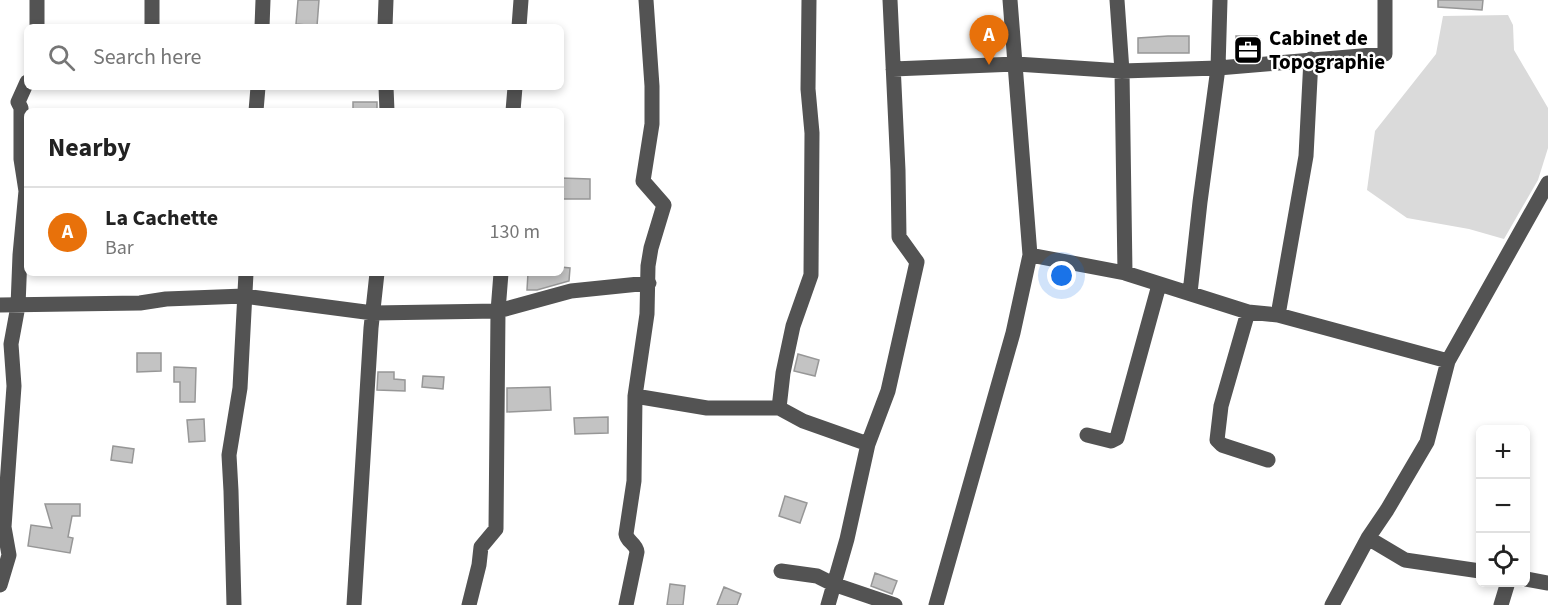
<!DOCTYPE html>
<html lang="en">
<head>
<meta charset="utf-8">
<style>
  body { margin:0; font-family:"Source Sans 3",sans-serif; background:#f6f6f6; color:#222 }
  .controls { position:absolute; right:18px; bottom:18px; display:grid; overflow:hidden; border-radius:9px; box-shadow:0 3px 9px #0003 }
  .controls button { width:54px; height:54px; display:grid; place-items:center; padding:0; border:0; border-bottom:2px solid #e0e0e0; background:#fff; color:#222; font:30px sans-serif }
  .you { position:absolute; left:1062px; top:276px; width:21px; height:21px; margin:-15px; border:4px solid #fff; border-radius:50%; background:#1a73e8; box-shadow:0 0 0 9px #1a73e833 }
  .badge { display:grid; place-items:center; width:39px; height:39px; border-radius:50%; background:#000; color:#fff; font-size:20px; font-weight:700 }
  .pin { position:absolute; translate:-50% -50px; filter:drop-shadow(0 2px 3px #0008) }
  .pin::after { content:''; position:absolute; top:32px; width:21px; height:18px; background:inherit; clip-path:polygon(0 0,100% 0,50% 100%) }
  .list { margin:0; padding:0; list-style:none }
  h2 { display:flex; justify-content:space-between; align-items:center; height:78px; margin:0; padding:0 24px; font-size:26px }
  h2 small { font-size:20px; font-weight:400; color:#767676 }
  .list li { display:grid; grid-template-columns:39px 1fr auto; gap:18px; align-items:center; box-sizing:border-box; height:90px; padding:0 24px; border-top:2px solid #e0e0e0 }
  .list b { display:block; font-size:22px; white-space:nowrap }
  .list p { margin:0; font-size:20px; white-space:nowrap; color:#767676 }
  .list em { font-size:20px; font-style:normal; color:#767676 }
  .icon { flex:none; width:33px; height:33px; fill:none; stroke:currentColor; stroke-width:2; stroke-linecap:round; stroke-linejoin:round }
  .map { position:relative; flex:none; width:1548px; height:605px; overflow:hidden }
  .search { position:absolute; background:#fff; box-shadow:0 3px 9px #0003; left:24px; top:24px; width:540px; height:66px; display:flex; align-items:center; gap:15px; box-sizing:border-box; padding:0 21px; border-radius:9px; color:#767676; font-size:22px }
  .panel { position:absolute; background:#fff; box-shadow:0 3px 9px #0003; left:24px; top:108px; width:540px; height:168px; border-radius:9px }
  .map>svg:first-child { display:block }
  .green { fill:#dadada }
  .building { fill:#c3c3c3; stroke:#979797; stroke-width:1.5 }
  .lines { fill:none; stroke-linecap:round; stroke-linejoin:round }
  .minor { stroke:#535353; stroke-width:15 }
  .labels { text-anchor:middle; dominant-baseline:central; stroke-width:4.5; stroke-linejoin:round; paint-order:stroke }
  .poi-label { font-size:21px; font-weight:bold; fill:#000; stroke:#fff; text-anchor:start }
</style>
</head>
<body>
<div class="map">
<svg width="1548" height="605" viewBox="0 0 1548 605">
  <rect width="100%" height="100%" fill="#fff"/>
  <path class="green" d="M 1508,15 L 1513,25 L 1514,50 L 1548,108 L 1548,148 L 1538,180 L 1504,239 L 1469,229 L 1407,218 L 1367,190 L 1375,131 L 1436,54 L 1443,16 Z"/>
  <path class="building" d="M 298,0 L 319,0 L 317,26 L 296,24 Z
    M 1438,0 L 1483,0 L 1482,10 L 1438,7 Z
    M 1168,36 L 1189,36 L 1189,53 L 1138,53 L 1138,38 Z
    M 1236,36 L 1257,36 L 1257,53 L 1236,53 Z
    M 353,102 L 377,102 L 377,111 L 353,111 Z
    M 561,178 L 590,179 L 590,199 L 561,199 Z
    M 561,267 L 570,268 L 569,281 L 537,290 L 527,290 L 528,273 L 561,273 Z
    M 137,353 L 161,353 L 161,371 L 137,372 Z
    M 798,354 L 819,360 L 815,376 L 794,371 Z
    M 174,367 L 196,368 L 195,402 L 180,402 L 180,382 L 174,382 Z
    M 378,372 L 394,372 L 394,379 L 405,380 L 405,391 L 377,390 Z
    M 423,376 L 444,377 L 443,389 L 422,387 Z
    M 550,387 L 551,410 L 507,412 L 507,388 Z
    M 608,417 L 608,433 L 575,434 L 574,418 Z
    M 204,419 L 205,441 L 189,442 L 187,420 Z
    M 113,446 L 134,449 L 132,463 L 111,460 Z
    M 785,496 L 807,503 L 800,523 L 779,516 Z
    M 45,504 L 80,504 L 80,516 L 72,516 L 68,537 L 73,538 L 70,553 L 28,546 L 31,525 L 52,528 Z
    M 875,573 L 897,581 L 892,594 L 871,586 Z
    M 670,584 L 685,586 L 683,605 L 667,605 Z
    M 724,587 L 741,594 L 737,605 L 717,605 Z"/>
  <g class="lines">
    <path class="minor" d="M 152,0 L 152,27
      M 1117,0 L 1122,71 L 1125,273
      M 37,27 L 37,0
      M 262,27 L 263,0
      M 385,27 L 386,0
      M 519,27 L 521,0
      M 893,69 L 1016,64 L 1122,71 L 1218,68 L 1385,54 L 1385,0
      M 386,87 L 387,111
      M 256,111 L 258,87
      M 513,111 L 515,87
      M 1030,255 L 1125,273 L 1248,312 L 1278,315 L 1448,361
      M 1190,293 L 1200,202 L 1218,68 L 1220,0
      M 0,305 L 140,303 L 166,299 L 244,296 L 373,313 L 498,311 L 571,291 L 649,283
      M 1248,312 L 1221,406 L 1217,440 L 1222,445 L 1268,460
      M 1278,315 L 1306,156 L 1311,59
      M 635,396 L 707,408 L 779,408 L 803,421 L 868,444
      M 779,408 L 783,373 L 793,326 L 811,275 L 812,133 L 808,89 L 809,0
      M 1087,435 L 1111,441 L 1117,438 L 1159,285
      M 1368,538 L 1405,560 L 1480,571
      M 781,571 L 817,576 L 833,584 L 895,605
      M 1526,579 L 1548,583
      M 0,585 L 9,555 L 4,527 L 14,386 L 11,344 L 18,306 L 20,255 L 26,191 L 21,159 L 21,108 L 18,102 L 27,82
      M 234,605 L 231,491 L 229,455 L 240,388 L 246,273
      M 354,605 L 371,328 L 377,273
      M 469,605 L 479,565 L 481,547 L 496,529 L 498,311 L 501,273
      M 626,605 L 637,552 C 636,543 627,542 626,534 L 634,481 L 635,396 L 647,314 L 648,266 L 651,248 L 664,205 L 643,181 L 652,124 L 652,86 L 646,0
      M 828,605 L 847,539 L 868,444 L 888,391 L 917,262 L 899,237 L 898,170 L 890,0
      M 936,605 L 1013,333 L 1030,255 L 1010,0
      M 1332,605 L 1368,538 L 1387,510 L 1427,442 L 1448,361 L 1548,183
      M 1501,605 L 1508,582"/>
  </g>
  <defs>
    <g id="office-square" transform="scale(1.5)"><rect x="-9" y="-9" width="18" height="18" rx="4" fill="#000" stroke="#fff"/><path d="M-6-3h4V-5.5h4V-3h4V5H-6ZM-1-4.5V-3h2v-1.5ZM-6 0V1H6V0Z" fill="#fff"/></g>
  </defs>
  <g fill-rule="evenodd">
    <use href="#office-square" x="1248" y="50"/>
  </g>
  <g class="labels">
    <g class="poi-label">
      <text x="1269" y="38">Cabinet de<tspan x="1269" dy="24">Topographie</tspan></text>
    </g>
  </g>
</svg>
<div class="controls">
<button>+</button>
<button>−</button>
<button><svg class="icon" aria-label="locate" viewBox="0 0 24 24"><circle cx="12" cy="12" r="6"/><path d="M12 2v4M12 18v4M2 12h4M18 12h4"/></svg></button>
</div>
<div class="you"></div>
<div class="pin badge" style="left:989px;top:65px;background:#e8710a">A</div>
<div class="search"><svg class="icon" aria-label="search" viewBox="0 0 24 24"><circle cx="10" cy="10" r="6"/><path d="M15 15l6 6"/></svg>Search here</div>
<section class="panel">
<h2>Nearby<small></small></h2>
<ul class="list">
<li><span class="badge" style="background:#e8710a">A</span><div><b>La Cachette</b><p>Bar</p></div><em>130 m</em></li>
</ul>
</section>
</div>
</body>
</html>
